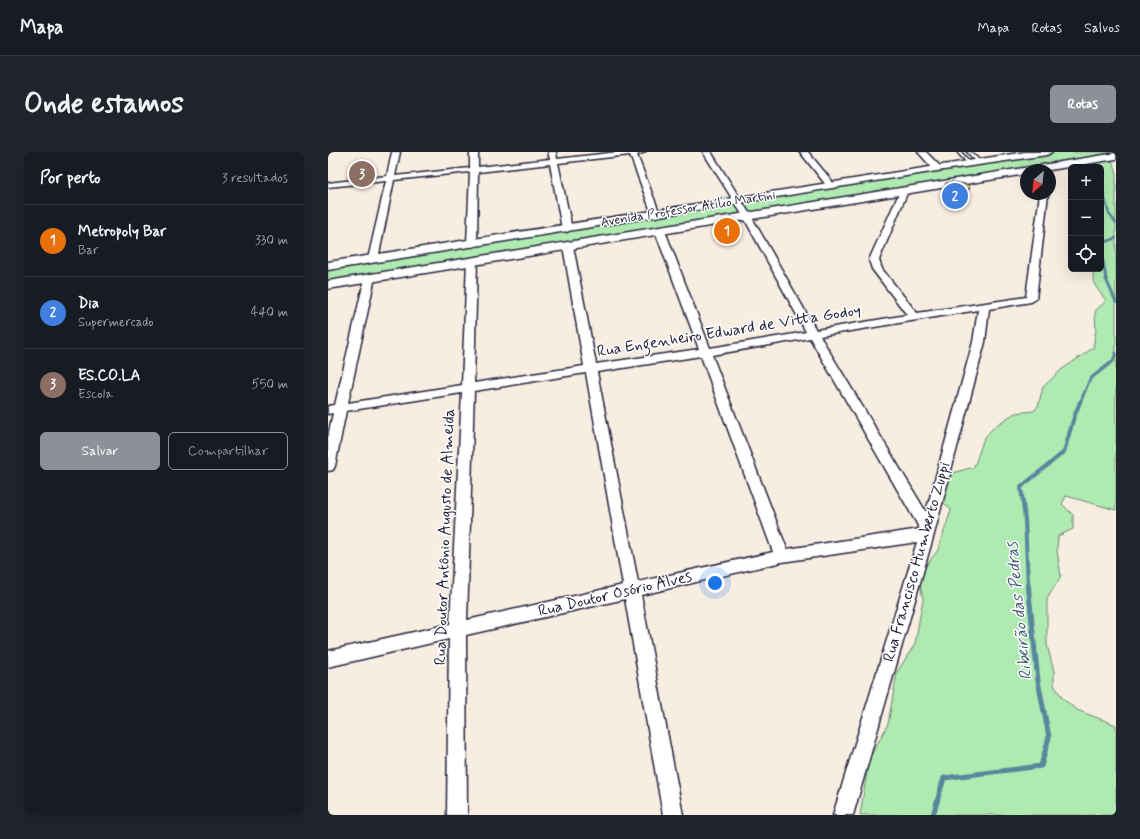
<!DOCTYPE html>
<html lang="pt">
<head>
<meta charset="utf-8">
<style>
  body { margin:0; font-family:Mynerve,sans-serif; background:#20242c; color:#f1f3f6 }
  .controls { position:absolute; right:12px; top:12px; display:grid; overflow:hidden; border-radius:6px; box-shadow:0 4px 16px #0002 }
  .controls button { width:36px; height:36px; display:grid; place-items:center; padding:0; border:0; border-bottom:1px solid #363941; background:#171b24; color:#f1f3f6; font:20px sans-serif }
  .compass { position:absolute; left:692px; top:12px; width:36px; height:36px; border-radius:50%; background:#171b24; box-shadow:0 4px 16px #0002; rotate:207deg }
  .you { position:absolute; left:387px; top:431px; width:14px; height:14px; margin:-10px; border:3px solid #fff; border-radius:50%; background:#1a73e8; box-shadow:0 0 0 6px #1a73e833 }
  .badge { display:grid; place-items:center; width:26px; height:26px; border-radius:50%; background:#8c9099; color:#fff; font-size:13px; font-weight:700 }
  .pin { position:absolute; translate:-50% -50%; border:2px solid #fff; box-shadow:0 1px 4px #0006 }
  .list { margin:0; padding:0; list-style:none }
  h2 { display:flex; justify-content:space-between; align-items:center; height:52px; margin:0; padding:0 16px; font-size:17px }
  h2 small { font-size:13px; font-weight:400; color:#9ea1a6 }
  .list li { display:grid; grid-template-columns:26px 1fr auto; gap:12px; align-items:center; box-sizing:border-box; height:72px; padding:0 16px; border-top:1px solid #363941 }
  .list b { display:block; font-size:15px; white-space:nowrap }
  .list p { margin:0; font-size:13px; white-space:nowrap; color:#9ea1a6 }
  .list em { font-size:13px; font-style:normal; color:#9ea1a6 }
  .actions { display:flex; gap:8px; padding:12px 16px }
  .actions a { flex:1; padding:9px 0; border:1px solid #8c9099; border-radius:6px; text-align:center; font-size:14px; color:#8c9099 }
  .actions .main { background:#8c9099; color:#fff }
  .icon { flex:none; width:22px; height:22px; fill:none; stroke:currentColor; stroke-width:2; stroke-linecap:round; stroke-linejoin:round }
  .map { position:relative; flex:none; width:788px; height:663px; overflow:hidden; border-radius:6px }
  header { display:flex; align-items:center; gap:24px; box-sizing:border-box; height:56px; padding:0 20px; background:#171b24; border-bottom:1px solid #363941 }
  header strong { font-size:19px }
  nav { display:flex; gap:22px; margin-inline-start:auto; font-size:14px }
  .intro { display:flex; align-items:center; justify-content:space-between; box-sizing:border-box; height:96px; padding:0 24px }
  h1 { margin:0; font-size:28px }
  .button { padding:10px 18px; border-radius:6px; background:#8c9099; color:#fff; font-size:14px; font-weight:700 }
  main { display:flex; gap:24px; padding:0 24px }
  aside { flex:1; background:#171b24; border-radius:6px; box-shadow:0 4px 16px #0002 }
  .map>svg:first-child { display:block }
  .built { fill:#f4e1cc }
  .green { fill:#afeab0; stroke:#688676 }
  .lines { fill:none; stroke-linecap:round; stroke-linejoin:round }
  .stream-far3 { stroke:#59869d; stroke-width:2.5 }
  .stream-far2 { stroke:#59869d; stroke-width:3 }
  .stream-far1 { stroke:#59869d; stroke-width:4 }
  .stream { stroke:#59869d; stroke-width:5 }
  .service-casing { stroke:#22223b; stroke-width:3 }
  .minor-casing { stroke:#22223b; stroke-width:3 }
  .secondary-casing { stroke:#22223b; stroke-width:3 }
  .service { fill:#fff; fill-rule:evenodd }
  .minor { fill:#fff; fill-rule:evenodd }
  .secondary { fill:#fff; fill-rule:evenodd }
  .wall { fill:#c8a984; stroke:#22223b }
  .building { fill:#e9c49a; stroke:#22223b }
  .labels { text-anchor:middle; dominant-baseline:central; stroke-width:3; stroke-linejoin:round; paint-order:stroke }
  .far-street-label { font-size:13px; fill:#22223b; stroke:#fff }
  .street-label { font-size:16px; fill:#22223b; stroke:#fff }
  .water-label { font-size:17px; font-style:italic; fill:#425c74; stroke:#fff }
</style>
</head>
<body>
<header>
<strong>Mapa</strong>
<nav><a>Mapa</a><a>Rotas</a><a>Salvos</a></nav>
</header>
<div class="intro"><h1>Onde estamos</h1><a class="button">Rotas</a></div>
<main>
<aside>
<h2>Por perto<small>3 resultados</small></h2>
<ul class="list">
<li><span class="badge" style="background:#e8710a">1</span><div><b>Metropoly Bar</b><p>Bar</p></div><em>330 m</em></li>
<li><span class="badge" style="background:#3f7fe0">2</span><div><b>Dia</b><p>Supermercado</p></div><em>440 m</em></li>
<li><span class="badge" style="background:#8d6e63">3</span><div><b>ES.CO.LA</b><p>Escola</p></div><em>550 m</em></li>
</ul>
<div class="actions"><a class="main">Salvar</a><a>Compartilhar</a></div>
</aside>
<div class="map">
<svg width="788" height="663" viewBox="0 0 788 663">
  <rect width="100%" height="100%" fill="#f8ede1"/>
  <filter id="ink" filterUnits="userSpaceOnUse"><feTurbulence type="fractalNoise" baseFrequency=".025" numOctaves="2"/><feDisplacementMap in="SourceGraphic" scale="8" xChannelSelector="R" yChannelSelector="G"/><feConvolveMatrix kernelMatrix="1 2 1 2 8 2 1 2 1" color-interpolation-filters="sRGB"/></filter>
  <g filter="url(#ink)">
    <path class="built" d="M 50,17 L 47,24 L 18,27 L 20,20 Z"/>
    <path class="green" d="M 723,0 L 788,0 L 788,4 L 0,132 L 0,116 L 563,26 L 621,18 Z
      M 783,7 L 788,17 L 788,358 L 738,344 L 734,352 L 745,363 L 745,377 L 730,384 L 729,399 L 733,424 L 719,447 L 719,493 L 726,519 L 726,533 L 735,547 L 749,558 L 788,573 L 788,663 L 532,663 L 541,607 L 560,572 L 569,520 L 587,492 L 595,447 L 592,431 L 597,415 L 610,398 L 623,358 L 614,349 L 624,321 L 646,315 L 656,286 L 667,274 L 687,261 L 706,259 L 710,254 L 715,235 L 733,218 L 765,196 L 768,177 L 767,162 L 768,158 L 778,149 C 770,136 762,133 766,117 L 773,117 L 773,68 L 775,64 L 773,59 L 773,15 L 757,15 L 764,14 L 762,10 Z"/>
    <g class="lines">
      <path class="stream-far3" d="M 768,12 L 768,15
        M 773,32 L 781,62 L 788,71
        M 773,92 L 788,86
        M 773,101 L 775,110"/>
      <path class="stream-far2" d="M 775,109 L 778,127 L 788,150
        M 752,251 L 762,227 L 785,209 L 788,201"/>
      <path class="stream-far1" d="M 700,432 L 697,368 L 693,335 L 736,300 L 746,265 L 752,250"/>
      <path class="stream" d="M 605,663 L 616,626 L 713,614 L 721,585 L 710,529 L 700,431"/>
      <g class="service-casing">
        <path id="service" d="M 629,0 L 633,0 L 642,10 L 642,12 L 640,12 Z
          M 639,0 L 643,0 L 652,9 L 652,11 L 650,11 Z"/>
      </g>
      <g class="minor-casing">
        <path id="minor" d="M 64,0 L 72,0 L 67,24 L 142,16 L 142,0 L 150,0 L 150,15 L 222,7 L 220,0 L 228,0 L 229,7 L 291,0 L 317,0 L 309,3 L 332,62 L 328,65 L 324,62 L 302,3 L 230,11 L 244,77 L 239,80 L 234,77 L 222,12 L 150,20 L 149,92 L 144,95 L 139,92 L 142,20 L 66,28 L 50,107 L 45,110 L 40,107 L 58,29 L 0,35 L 0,31 L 59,24 Z
          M 375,0 L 383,0 L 423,64 L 488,178 L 579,163 L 544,117 L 541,108 L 573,37 L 579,37 L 580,39 L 551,108 L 554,117 L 589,161 L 698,145 L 712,42 L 720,42 L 708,147 L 703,150 L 661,157 L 657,190 L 606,382 L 525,663 L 505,663 L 589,390 L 454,410 L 313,443 L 355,663 L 335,663 L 297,447 L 138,483 L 139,663 L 119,663 L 121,487 L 0,515 L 0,499 L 122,472 L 134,241 L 18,259 L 7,314 L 5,318 L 0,319 L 0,285 L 5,261 L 0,262 L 0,254 L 7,253 L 37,125 L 42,122 L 47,125 L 20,251 L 134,233 L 139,109 L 144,106 L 149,109 L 146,231 L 256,214 L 235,94 L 240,91 L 245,94 L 268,212 L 371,197 L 327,79 L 332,76 L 337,79 L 382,196 L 478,180 L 415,64 ZM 650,158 L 645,190 L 598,360 L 492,184 ZM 482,186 L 592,377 L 459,397 L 384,203 ZM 373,204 L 445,400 L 310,430 L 269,220 ZM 258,221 L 295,433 L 139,468 L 146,239 Z
          M 472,0 L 480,0 L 504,29 L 504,33 L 498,33 Z
          M 590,0 L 598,0 L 612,14 L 612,18 L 606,18 Z"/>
      </g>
      <g class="secondary-casing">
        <path id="secondary" d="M 697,0 L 724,0 L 719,3 L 609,19 L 0,118 L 0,110 Z
          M 788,1 L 788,7 L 722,18 L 698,18 L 698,22 L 0,137 L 0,129 Z"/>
      </g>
      <use href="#service" class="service"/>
      <use href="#minor" class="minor"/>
      <use href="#secondary" class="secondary"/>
    </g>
    <path class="wall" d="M 642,33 L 637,51 L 613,47 L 615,39 Z"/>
    <path class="building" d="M 624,30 L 642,33 L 639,43 L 615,39 L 618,31 Z"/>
  </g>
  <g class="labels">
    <g class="far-street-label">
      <text transform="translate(360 57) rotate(-9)">Avenida Professor Atílio Martini</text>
    </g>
    <g class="street-label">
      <text transform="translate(401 179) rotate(-9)">Rua Engenheiro Edward de Vitta Godoy</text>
      <text transform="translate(117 385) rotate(-88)">Rua Doutor Antônio Augusto de Almeida</text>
      <text transform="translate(589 410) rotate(-74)">Rua Francisco Humberto Zuppi</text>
      <text transform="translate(287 442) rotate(-13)">Rua Doutor Osório Alves</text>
    </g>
    <g class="water-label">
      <text transform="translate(691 459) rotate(-96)">Ribeirão das Pedras</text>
    </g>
  </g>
</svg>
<div class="controls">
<button>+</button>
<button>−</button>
<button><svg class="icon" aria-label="locate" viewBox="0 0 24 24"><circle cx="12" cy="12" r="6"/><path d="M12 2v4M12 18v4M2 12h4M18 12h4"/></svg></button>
</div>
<svg class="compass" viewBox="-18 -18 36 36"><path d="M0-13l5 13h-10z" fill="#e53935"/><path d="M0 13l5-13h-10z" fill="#9ea1a6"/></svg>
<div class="you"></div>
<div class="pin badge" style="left:399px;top:79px;background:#e8710a">1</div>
<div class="pin badge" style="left:627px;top:44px;background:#3f7fe0">2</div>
<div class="pin badge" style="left:34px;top:22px;background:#8d6e63">3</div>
</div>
</main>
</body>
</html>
